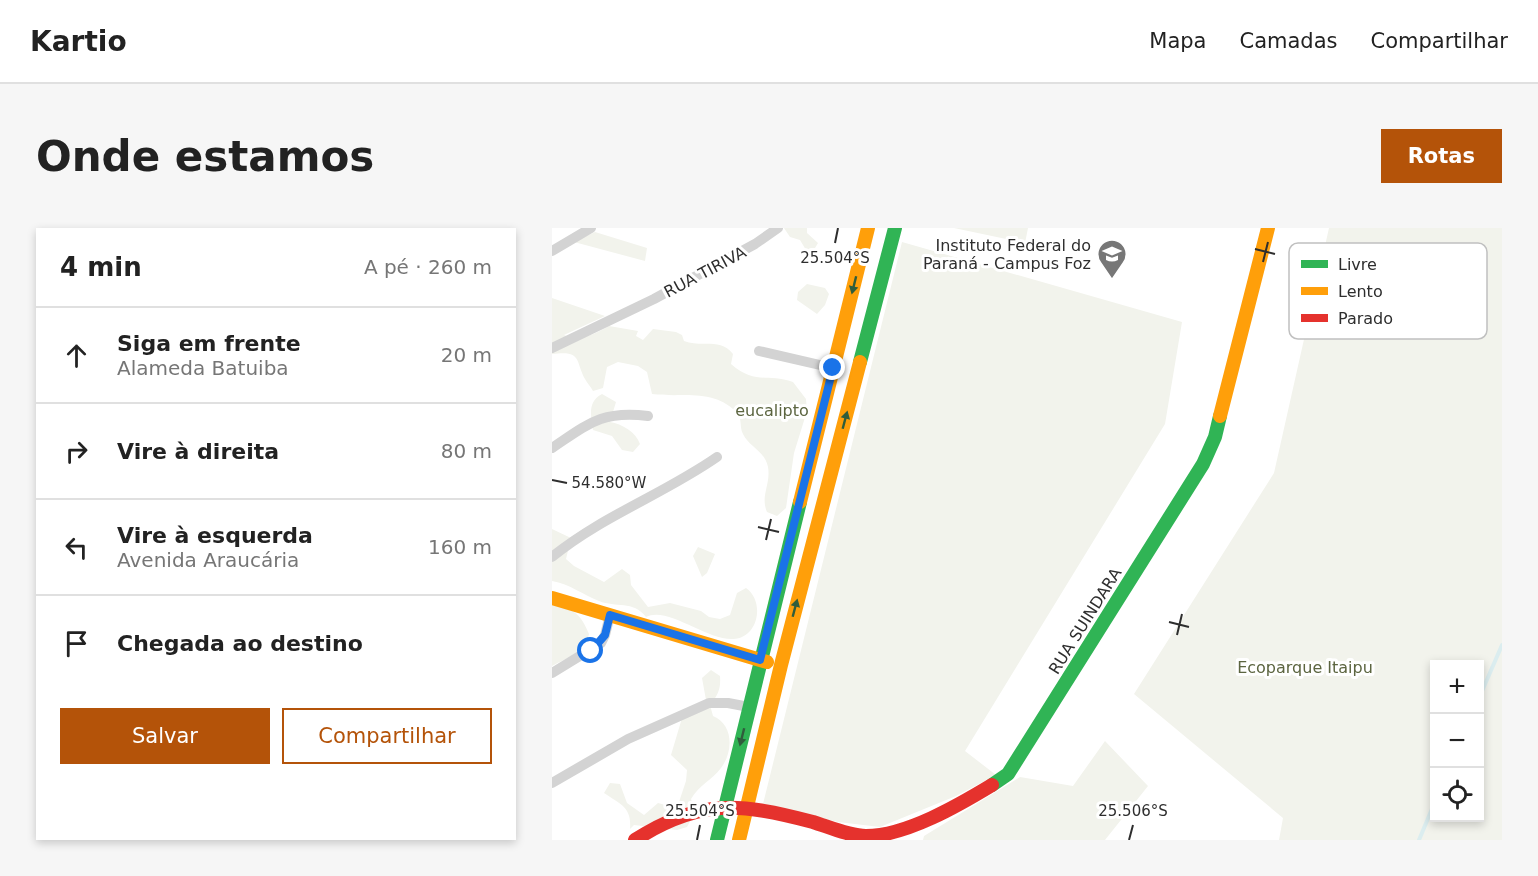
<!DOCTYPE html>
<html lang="pt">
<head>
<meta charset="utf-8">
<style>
  body { margin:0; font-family:"DejaVu Sans",sans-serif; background:#f6f6f6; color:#222 }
  .controls { position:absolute; right:18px; bottom:18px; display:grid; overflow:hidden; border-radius:0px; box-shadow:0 3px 9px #0003 }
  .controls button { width:54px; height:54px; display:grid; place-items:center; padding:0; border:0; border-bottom:2px solid #e0e0e0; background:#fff; color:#222; font:30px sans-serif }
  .stop { position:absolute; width:18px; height:18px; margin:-14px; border:4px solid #1a73e8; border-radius:50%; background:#fff }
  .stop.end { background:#1a73e8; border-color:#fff; box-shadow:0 2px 6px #0008 }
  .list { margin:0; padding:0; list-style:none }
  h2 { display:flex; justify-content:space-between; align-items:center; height:78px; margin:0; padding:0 24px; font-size:26px }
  h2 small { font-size:20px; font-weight:400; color:#767676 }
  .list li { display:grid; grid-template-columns:39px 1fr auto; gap:18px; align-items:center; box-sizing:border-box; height:96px; padding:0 24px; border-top:2px solid #e0e0e0 }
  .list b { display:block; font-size:22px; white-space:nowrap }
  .list p { margin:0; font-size:20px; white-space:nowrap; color:#767676 }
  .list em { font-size:20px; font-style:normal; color:#767676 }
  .actions { display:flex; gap:12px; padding:18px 24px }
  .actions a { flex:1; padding:14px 0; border:2px solid #b45309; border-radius:0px; text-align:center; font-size:21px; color:#b45309 }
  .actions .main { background:#b45309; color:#fff }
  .icon { flex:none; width:33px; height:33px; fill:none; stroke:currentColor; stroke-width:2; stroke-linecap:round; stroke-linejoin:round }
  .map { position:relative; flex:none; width:950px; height:612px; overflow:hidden; border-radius:0px }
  header { display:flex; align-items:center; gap:36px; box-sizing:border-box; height:84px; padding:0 30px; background:#fff; border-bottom:2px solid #e0e0e0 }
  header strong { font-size:28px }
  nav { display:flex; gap:33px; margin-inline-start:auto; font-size:21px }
  .intro { display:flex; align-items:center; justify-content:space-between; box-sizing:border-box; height:144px; padding:0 36px }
  h1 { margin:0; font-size:42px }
  .button { padding:15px 27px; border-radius:0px; background:#b45309; color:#fff; font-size:21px; font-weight:700 }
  main { display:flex; gap:36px; padding:0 36px }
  aside { flex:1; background:#fff; border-radius:0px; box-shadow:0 3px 9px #0003 }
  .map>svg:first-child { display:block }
  .green { fill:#f2f3ec; fill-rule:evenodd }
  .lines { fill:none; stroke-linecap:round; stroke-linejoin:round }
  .stream { stroke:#dbedef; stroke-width:4 }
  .street { stroke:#d3d3d3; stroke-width:10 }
  .fast { stroke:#30b455; stroke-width:14 }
  .slow { stroke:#ff9f0a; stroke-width:14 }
  .jam { stroke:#e5322d; stroke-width:14 }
  .oneway { fill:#2f5d3c }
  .route { stroke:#1a73e8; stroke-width:8 }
  .ticks { fill:none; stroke:#2e2e2e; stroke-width:2 }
  .labels { text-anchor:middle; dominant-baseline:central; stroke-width:6; stroke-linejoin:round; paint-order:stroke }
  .poi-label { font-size:16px; fill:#2e2e2e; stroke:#fff; text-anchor:end }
  .street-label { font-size:16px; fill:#2e2e2e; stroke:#fff }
  .park-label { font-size:16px; fill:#5c6540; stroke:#fff }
  .key { fill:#fff; stroke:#c0c0c0; stroke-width:1.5 }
  .key-label { font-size:16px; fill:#2e2e2e }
  .ticks-label { font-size:15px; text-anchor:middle; fill:#2e2e2e; stroke:#fff; stroke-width:6; stroke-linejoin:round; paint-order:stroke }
</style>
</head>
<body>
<header>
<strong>Kartio</strong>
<nav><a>Mapa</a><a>Camadas</a><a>Compartilhar</a></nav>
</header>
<div class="intro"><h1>Onde estamos</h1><a class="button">Rotas</a></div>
<main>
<aside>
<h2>4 min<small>A pé · 260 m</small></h2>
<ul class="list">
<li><svg class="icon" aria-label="ahead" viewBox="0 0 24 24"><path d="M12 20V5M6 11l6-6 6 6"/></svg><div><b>Siga em frente</b><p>Alameda Batuiba</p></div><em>20 m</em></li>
<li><svg class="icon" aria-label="right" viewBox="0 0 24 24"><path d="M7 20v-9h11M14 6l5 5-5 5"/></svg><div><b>Vire à direita</b></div><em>80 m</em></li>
<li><svg class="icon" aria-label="left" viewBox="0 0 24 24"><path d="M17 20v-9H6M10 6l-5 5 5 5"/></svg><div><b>Vire à esquerda</b><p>Avenida Araucária</p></div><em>160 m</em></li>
<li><svg class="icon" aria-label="arrive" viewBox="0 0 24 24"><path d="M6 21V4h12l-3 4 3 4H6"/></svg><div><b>Chegada ao destino</b></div></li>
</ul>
<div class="actions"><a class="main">Salvar</a><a>Compartilhar</a></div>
</aside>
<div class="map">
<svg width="950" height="612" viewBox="0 0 950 612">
  <rect width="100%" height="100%" fill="#fff"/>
  <path class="green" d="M 232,0 L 255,0 L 255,5 L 266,15 L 263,20 L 254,22 L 248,12 L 238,9 Z
    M 402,0 L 476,0 L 473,15 Z
    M 777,0 L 950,0 L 950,612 L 727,612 L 731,590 L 582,466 L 722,245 ZM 882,436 L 927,436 L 927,590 L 882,590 Z
    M 43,4 L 95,20 L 93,33 L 22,14 Z
    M 350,14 L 630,94 L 613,196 L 413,523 L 444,547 L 404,568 L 328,599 L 286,594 L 211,576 Z
    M 255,56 L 273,60 L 277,66 L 273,77 L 265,86 L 245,72 L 246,64 Z
    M 0,70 L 53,88 L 12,107 C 28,114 43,106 57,98 L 86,103 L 84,108 L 91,112 L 101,101 L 124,104 L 130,107 L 132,113 C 150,120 168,109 181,126 L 179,136 C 203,157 214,145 241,154 L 254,171 L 255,183 L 242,225 L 234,280 L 225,288 L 215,284 C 208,268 219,256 216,239 C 213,223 197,219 191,206 C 187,199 191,191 184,184 C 161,160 129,170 100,166 L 95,144 L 86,138 L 66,134 L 55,139 L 51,160 L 41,163 C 39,159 35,155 33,151 C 23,132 30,122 0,126 Z
    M 50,166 L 64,174 L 58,194 C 70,196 84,204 88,216 L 81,224 L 70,222 L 60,208 L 41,202 C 39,188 35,174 50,166 Z
    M 0,301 L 19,310 L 14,331 L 22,338 L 52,354 L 70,341 L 78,347 L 79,357 L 96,379 L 118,375 L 149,383 L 157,389 L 168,391 L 178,387 L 185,365 L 194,360 C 213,373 207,410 181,411 C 153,412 116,378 94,389 C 81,372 64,380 47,373 C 31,367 18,356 0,353 Z
    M 146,319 L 163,326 L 155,345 L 150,349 L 141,328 Z
    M 0,376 C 21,380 29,386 37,406 C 33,426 16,429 0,438 Z
    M 159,442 L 168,448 C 169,461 166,467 158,477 L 161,488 C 181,496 182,523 169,540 C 160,552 147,557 139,571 C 143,582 141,589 135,599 L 125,602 L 82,597 L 78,601 C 80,579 68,576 52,565 L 58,555 L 68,556 L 75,575 L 92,587 L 106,575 L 117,578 L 127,574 L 134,553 L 135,542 L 119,527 L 130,490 L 154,472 L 150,450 Z
    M 553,513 L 596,558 L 553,612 L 371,612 L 372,608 L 468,549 L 521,558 Z"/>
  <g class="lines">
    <path class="stream" d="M 927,470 L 950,417
      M 867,612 L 882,576"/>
    <path class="street" d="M 0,23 L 39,0
      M 0,120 L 102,71 L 203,16 L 226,0
      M 207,123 L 281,140
      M 0,220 C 36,196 50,182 96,188
      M 0,329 C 50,288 112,266 165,229
      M 0,445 L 49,415 L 53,407 L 58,387
      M 0,555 L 76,511 L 157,475 L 176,475 L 197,479"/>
    <path class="fast" d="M 308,134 L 343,0
      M 440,557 L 456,546 L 651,236 L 663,209 L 668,188
      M 165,612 L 248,274"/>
    <path class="slow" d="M 668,188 L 716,0
      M 248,274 L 316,0
      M 0,370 L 215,434
      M 187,612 L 229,437 L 308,134"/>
    <path class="jam" d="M 83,612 C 148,570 188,575 261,594 C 277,599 297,608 314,608 C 354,608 407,577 440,557"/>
  </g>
  <defs><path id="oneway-solid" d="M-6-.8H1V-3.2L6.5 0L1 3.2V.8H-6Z" transform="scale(1.5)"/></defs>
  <g class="oneway">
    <use href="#oneway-solid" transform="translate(302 57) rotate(104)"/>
    <use href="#oneway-solid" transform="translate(293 192) rotate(-75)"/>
    <use href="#oneway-solid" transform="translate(243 380) rotate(-75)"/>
    <use href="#oneway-solid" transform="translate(190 509) rotate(104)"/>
  </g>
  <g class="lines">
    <path class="route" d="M 39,423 L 53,407 L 58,387 L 208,432 L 281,140"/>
  </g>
  <path class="ticks" d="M 283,15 L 286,0M 703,21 L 723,26M 711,34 L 716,14M 0,252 L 15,255M 206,299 L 227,304M 214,312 L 219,291M 617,394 L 637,399M 625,407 L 630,386M 145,612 L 148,597M 577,612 L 581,597"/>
  <defs>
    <g id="university-pin" transform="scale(1.5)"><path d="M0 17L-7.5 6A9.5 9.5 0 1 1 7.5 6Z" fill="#777" stroke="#fff"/><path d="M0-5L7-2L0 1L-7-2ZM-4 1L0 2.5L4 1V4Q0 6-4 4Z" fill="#fff"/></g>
  </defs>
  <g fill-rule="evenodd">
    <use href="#university-pin" x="560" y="26"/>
  </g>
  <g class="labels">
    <g class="poi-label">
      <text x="539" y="17">Instituto Federal do<tspan x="539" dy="18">Paraná - Campus Foz</tspan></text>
    </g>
    <g class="street-label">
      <text transform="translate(153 44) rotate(-28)">RUA TIRIVA</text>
      <text transform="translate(533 393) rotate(-58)">RUA SUINDARA</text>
    </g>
    <g class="park-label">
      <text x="220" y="182">eucalipto</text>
      <text x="753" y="439">Ecoparque Itaipu</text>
    </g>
  </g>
  <rect x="737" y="15" width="198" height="96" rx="9" class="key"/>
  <rect x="749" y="32" width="27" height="8" fill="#30b455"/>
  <rect x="749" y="59" width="27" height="8" fill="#ff9f0a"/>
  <rect x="749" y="86" width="27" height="8" fill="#e5322d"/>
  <g class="key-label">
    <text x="786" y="42">Livre</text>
    <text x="786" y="69">Lento</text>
    <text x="786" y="96">Parado</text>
  </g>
  <g class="ticks-label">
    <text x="283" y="35">25.504°S</text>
    <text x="57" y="260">54.580°W</text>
    <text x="148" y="588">25.504°S</text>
    <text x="581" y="588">25.506°S</text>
  </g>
</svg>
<div class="controls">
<button>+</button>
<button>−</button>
<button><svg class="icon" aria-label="locate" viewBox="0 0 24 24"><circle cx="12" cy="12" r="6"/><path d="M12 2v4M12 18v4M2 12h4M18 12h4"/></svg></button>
</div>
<div class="stop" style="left:39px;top:423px"></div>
<div class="stop end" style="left:281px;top:140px"></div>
</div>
</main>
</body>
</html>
